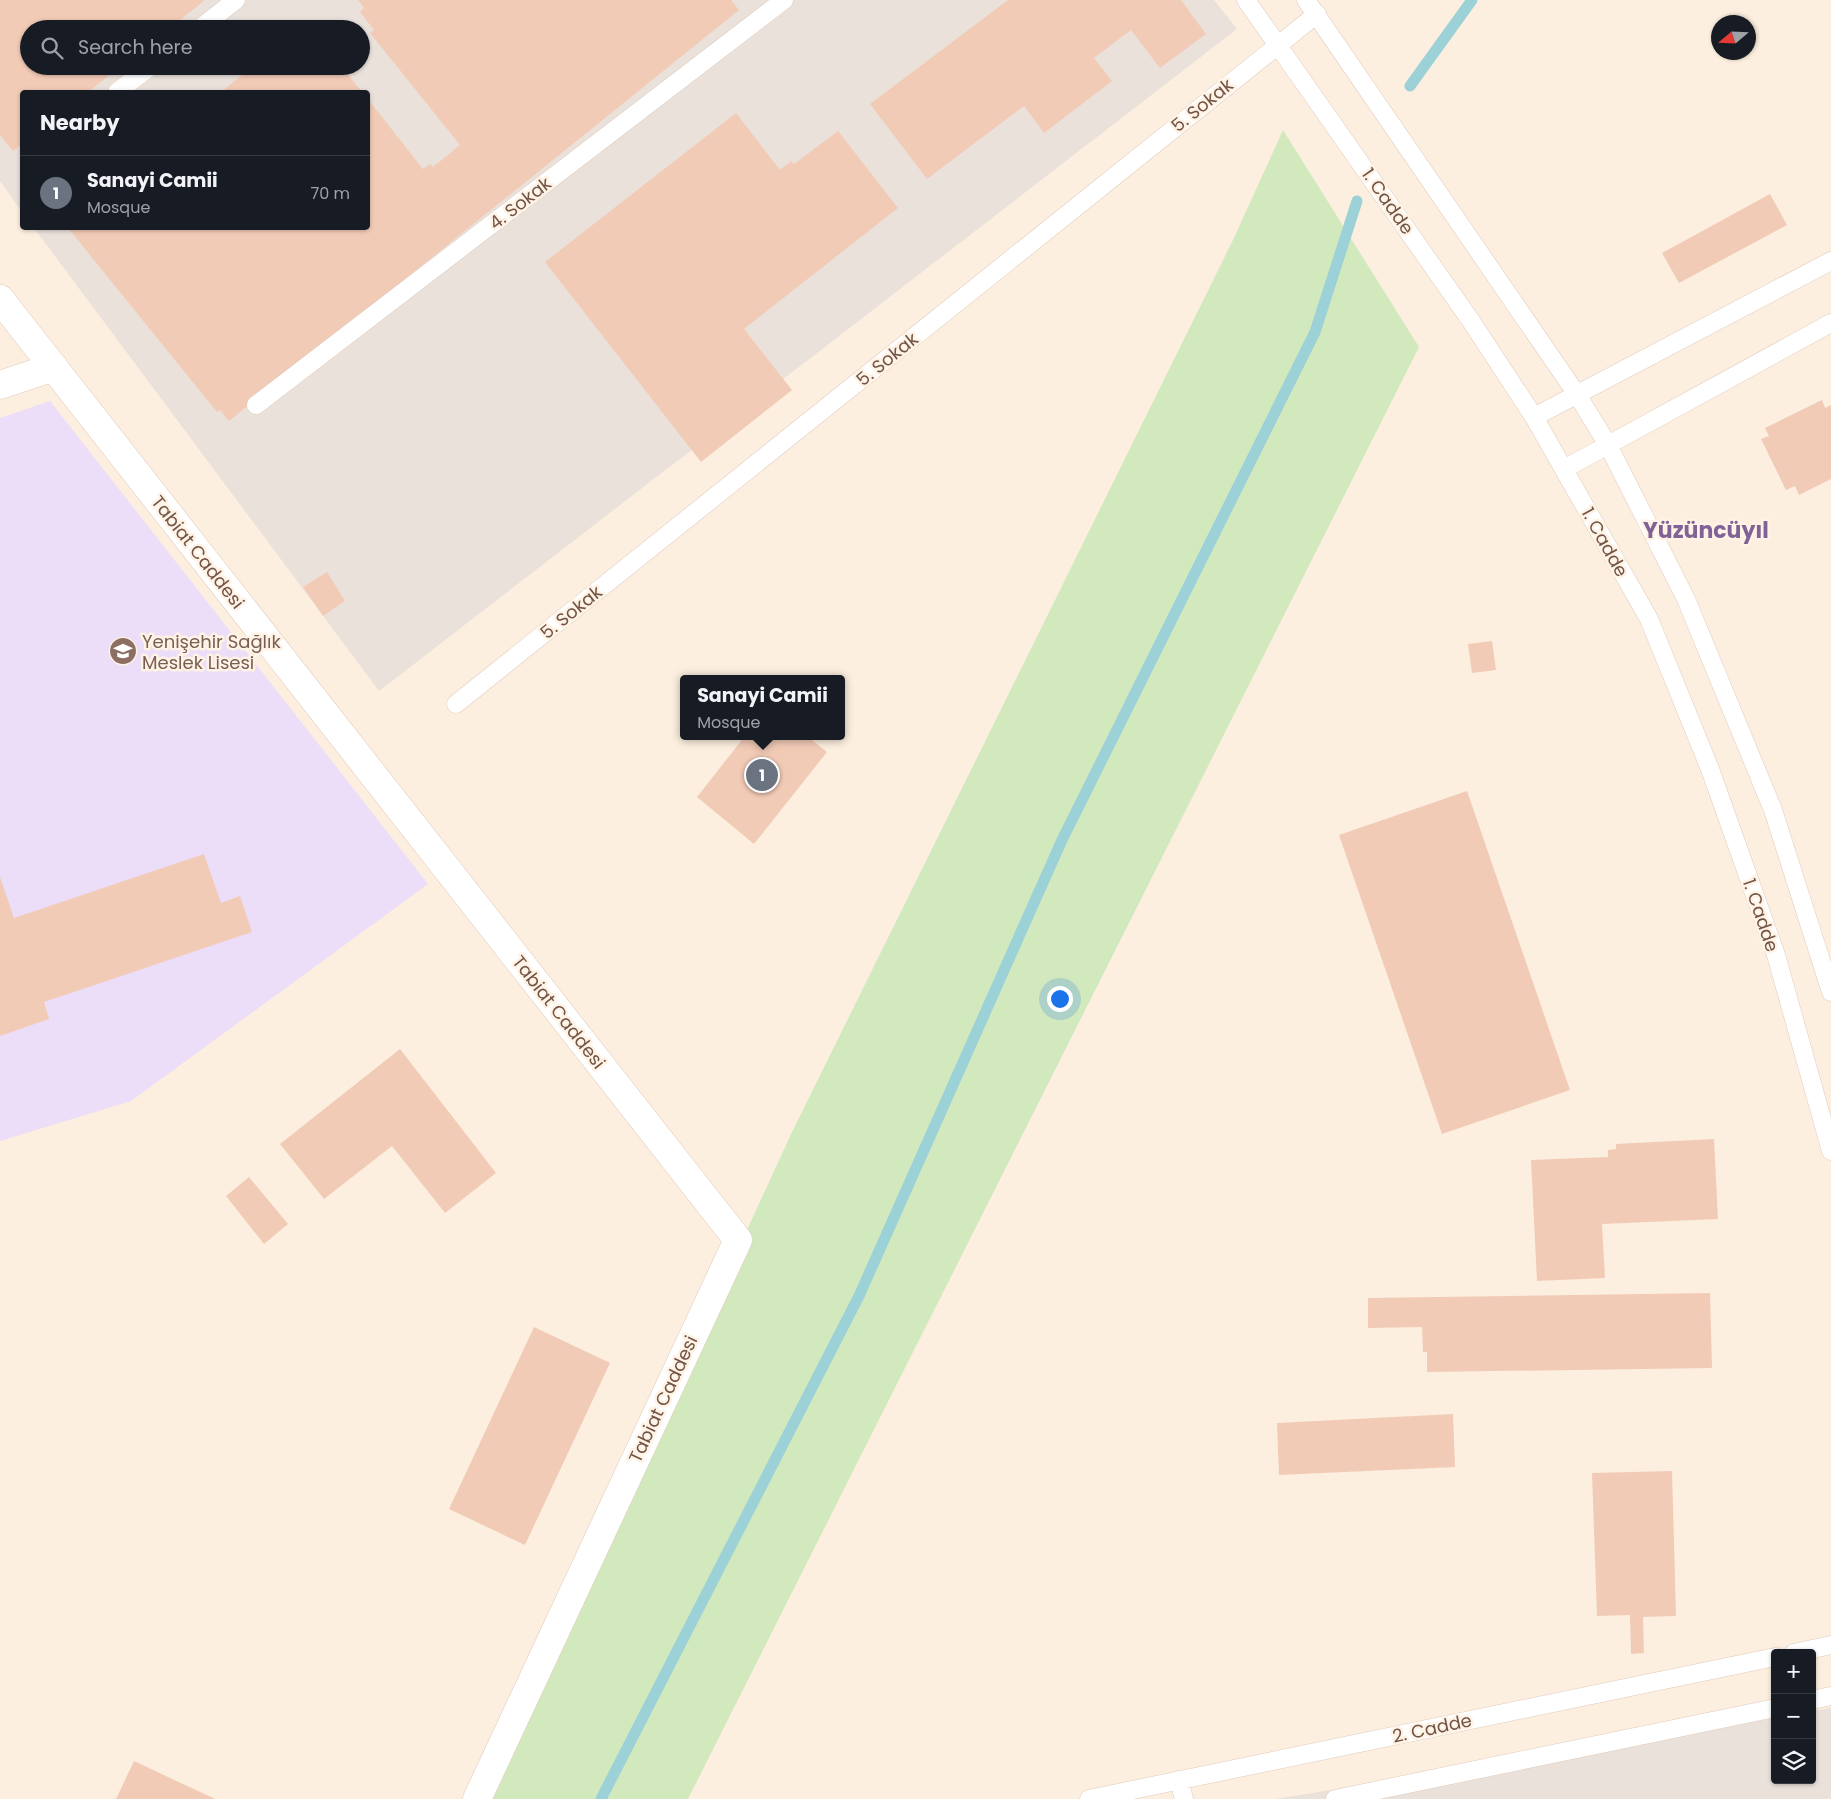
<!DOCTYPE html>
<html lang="en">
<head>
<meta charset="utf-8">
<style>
  body { margin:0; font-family:Poppins,sans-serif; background:#242831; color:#f1f3f6 }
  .controls { position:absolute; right:15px; bottom:15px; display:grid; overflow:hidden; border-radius:5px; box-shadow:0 1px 4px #0004 }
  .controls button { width:45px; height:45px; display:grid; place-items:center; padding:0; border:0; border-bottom:1px solid #363941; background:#171b24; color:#f1f3f6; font:25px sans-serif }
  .compass { position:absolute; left:1711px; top:15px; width:45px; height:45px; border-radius:50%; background:#171b24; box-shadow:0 1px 4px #0004; rotate:251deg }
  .you { position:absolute; left:1059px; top:998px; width:18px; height:18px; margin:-12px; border:4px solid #fff; border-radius:50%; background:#1a73e8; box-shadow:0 0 0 8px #1a73e833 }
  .badge { display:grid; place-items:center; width:32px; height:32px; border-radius:50%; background:#e85d43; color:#fff; font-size:16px; font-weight:700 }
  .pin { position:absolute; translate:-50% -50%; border:2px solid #fff; box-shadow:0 1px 5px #0006 }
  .popup { position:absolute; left:680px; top:675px; width:165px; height:65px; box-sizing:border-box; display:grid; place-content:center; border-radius:5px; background:#171b24; filter:drop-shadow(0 1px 4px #0005); font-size:16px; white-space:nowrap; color:#9ea1a6 }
  .popup b { font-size:19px; color:#f1f3f6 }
  .popup::after { content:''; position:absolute; left:50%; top:100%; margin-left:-10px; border:10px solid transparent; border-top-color:#171b24 }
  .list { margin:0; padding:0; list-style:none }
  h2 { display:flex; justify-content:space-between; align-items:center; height:65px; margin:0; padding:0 20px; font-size:21px }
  h2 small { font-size:16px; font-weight:400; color:#9ea1a6 }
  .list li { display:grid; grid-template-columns:32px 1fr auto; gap:15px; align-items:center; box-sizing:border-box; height:75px; padding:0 20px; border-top:1px solid #363941 }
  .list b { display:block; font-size:19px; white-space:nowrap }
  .list p { margin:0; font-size:16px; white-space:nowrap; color:#9ea1a6 }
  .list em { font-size:16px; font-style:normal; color:#9ea1a6 }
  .icon { flex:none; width:28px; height:28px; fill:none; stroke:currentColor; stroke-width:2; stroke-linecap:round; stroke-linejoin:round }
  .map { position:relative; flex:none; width:1831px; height:1799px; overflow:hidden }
  .search { position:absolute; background:#171b24; box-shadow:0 1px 4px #0004; left:20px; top:20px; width:350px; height:55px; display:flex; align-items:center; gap:12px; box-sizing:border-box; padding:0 18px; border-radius:28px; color:#9ea1a6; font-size:19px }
  .panel { position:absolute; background:#171b24; box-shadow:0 1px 4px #0004; left:20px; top:90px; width:350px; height:140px; border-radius:5px }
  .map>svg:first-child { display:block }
  .industrial { fill:#eae1db; fill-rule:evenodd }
  .education { fill:#ecddf8 }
  .green { fill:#d2e9be }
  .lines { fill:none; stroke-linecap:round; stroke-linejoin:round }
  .stream { stroke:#9bd1d7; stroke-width:11 }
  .building { fill:#f2cbb7 }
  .service-casing { stroke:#e0cbbc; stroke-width:19 }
  .minor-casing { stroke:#e0cbbc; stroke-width:29 }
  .tertiary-casing { stroke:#e0cbbc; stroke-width:29 }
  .service { stroke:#fff; stroke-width:18 }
  .minor { stroke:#fff; stroke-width:28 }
  .tertiary { stroke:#fff; stroke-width:28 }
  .labels { text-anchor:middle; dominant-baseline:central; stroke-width:5; stroke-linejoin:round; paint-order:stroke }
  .street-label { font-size:18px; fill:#725447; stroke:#fff3e6 }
  .education-label { font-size:18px; fill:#785e54; stroke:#fff3e6; text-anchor:start }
  .district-label { font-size:22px; font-weight:bold; fill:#816296; stroke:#fff3e6 }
</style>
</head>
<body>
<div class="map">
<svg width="1831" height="1799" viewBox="0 0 1831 1799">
  <rect width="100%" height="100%" fill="#fcefdf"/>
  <path class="industrial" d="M 0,0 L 1214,0 L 1237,29 L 379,691 L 34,228 L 368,228 L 368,92 L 22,92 L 22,212 L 0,181 ZM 29,29 L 361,29 L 361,66 L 29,66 Z
    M 1831,1708 L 1831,1799 L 1275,1799 L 1775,1718 L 1775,1780 L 1812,1780 L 1812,1711 Z"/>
  <path class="education" d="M 50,401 L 428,884 L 131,1101 L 0,1141 L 0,418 Z"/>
  <path class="green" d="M 1283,130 L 1419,347 L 688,1799 L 485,1799 L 792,1132 L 1233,240 Z"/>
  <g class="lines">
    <path class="stream" d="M 1410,86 L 1472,0
      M 601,1799 L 859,1296 L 1062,840 L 1315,332 L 1357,201"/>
  </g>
  <path class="building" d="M 0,0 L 205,0 L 169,29 L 29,29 L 29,66 L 121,66 L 88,92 L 22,92 L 22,144 L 13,151 L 0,135 Z
    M 358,0 L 731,0 L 739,10 L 229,421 L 220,410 L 217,412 L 68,228 L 368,228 L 368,99 L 423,169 L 430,164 L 433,167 L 460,145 L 370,33 L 374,30 L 360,12 L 364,8 Z
    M 1008,0 L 1181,0 L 1206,34 L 1160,68 L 1131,30 L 1094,58 L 1112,81 L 1044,133 L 1024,106 L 927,179 L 870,104 Z
    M 253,66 L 341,66 L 362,92 L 221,92 Z
    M 736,113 L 780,170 L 791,161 L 794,164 L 838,131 L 898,208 L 744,329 L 792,390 L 701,462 L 545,262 Z
    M 1770,194 L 1787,225 L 1679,283 L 1662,253 Z
    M 1822,400 L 1825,408 L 1831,405 L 1831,479 L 1799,495 L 1795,486 L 1786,490 L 1761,439 L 1769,436 L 1765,428 Z
    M 327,572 L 345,601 L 323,616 L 303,587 Z
    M 1492,641 L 1496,670 L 1472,673 L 1468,644 Z
    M 745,736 L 807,736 L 827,752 L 754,844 L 697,797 Z
    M 1467,791 L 1570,1090 L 1442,1134 L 1339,835 Z
    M 204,854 L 221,903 L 240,896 L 252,932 L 44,1002 L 49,1019 L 0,1036 L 0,877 L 14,918 Z
    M 400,1049 L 496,1173 L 445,1213 L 392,1146 L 324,1199 L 280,1144 Z
    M 1714,1139 L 1718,1219 L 1602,1224 L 1605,1278 L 1537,1281 L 1531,1160 L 1608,1157 L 1608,1150 L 1616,1149 L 1616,1144 Z
    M 249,1177 L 288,1224 L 264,1244 L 226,1196 Z
    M 1710,1293 L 1712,1368 L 1427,1372 L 1427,1352 L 1423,1352 L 1422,1327 L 1368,1328 L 1368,1298 Z
    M 534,1327 L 610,1363 L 525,1545 L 449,1509 Z
    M 1453,1414 L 1455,1467 L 1279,1475 L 1277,1423 Z
    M 1672,1471 L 1676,1616 L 1643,1617 L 1644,1653 L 1631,1654 L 1630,1615 L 1597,1616 L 1592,1473 Z
    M 134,1761 L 215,1799 L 116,1799 Z"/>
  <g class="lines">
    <g class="service-casing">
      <path id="service" d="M 1246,0 L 1471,321 L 1534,417 L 1649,619 L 1710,769 L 1776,955 L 1831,1151
        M 1306,0 L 1578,396 L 1608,445 L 1686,599 L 1773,810 L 1831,992
        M 199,29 L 236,0
        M 117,92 L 151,66
        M 256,405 L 784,0
        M 1534,417 L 1831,261
        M 1564,469 L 1831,323
        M 456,704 L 1317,14
        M 1794,1653 L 1831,1645
        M 1812,1700 L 1831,1696
        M 1179,1780 L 1184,1799
        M 1089,1799 L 1775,1657
        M 1335,1799 L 1775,1708"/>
    </g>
    <g class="minor-casing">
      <path id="minor" d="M 0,385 L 54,367"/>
    </g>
    <g class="tertiary-casing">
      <path id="tertiary" d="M 0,299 L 738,1240 L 477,1799"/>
    </g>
    <use href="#service" class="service"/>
    <use href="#minor" class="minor"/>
    <use href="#tertiary" class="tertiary"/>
  </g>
  <defs>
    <g id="school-disc" transform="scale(1.4375)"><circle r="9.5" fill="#8d6e63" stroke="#fff3e6"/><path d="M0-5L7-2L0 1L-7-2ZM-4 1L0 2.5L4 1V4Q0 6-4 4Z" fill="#fff"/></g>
  </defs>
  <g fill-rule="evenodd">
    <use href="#school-disc" x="123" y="651"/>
  </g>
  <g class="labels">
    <g class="street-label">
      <text transform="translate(1202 105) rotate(-39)">5. Sokak</text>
      <text transform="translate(1388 201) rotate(55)">1. Cadde</text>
      <text transform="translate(520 203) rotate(-38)">4. Sokak</text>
      <text transform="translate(887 359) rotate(-39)">5. Sokak</text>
      <text transform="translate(1605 542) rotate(61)">1. Cadde</text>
      <text transform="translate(198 552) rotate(52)">Tabiat Caddesi</text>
      <text transform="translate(571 612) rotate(-39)">5. Sokak</text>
      <text transform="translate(1761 915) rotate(71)">1. Cadde</text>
      <text transform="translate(559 1012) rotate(52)">Tabiat Caddesi</text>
      <text transform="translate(663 1399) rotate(-65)">Tabiat Caddesi</text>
      <text transform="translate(1432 1728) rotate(-12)">2. Cadde</text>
    </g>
    <g class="education-label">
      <text x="142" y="641">Yenişehir Sağlık<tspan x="142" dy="21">Meslek Lisesi</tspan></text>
    </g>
    <g class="district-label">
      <text x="1706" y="530">Yüzüncüyıl</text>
    </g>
  </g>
</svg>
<div class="controls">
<button>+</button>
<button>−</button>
<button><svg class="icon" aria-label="layers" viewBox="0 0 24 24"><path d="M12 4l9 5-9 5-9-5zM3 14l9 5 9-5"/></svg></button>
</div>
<svg class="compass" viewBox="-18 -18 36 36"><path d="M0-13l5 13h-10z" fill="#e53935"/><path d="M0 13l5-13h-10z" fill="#9ea1a6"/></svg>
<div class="you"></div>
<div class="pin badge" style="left:762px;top:775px;background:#6b7280">1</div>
<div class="popup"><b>Sanayi Camii</b>Mosque</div>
<div class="search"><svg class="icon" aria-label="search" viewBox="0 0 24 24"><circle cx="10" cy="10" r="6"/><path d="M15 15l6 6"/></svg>Search here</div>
<section class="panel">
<h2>Nearby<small></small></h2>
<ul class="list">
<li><span class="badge" style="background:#6b7280">1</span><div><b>Sanayi Camii</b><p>Mosque</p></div><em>70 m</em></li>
</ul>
</section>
</div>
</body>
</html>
